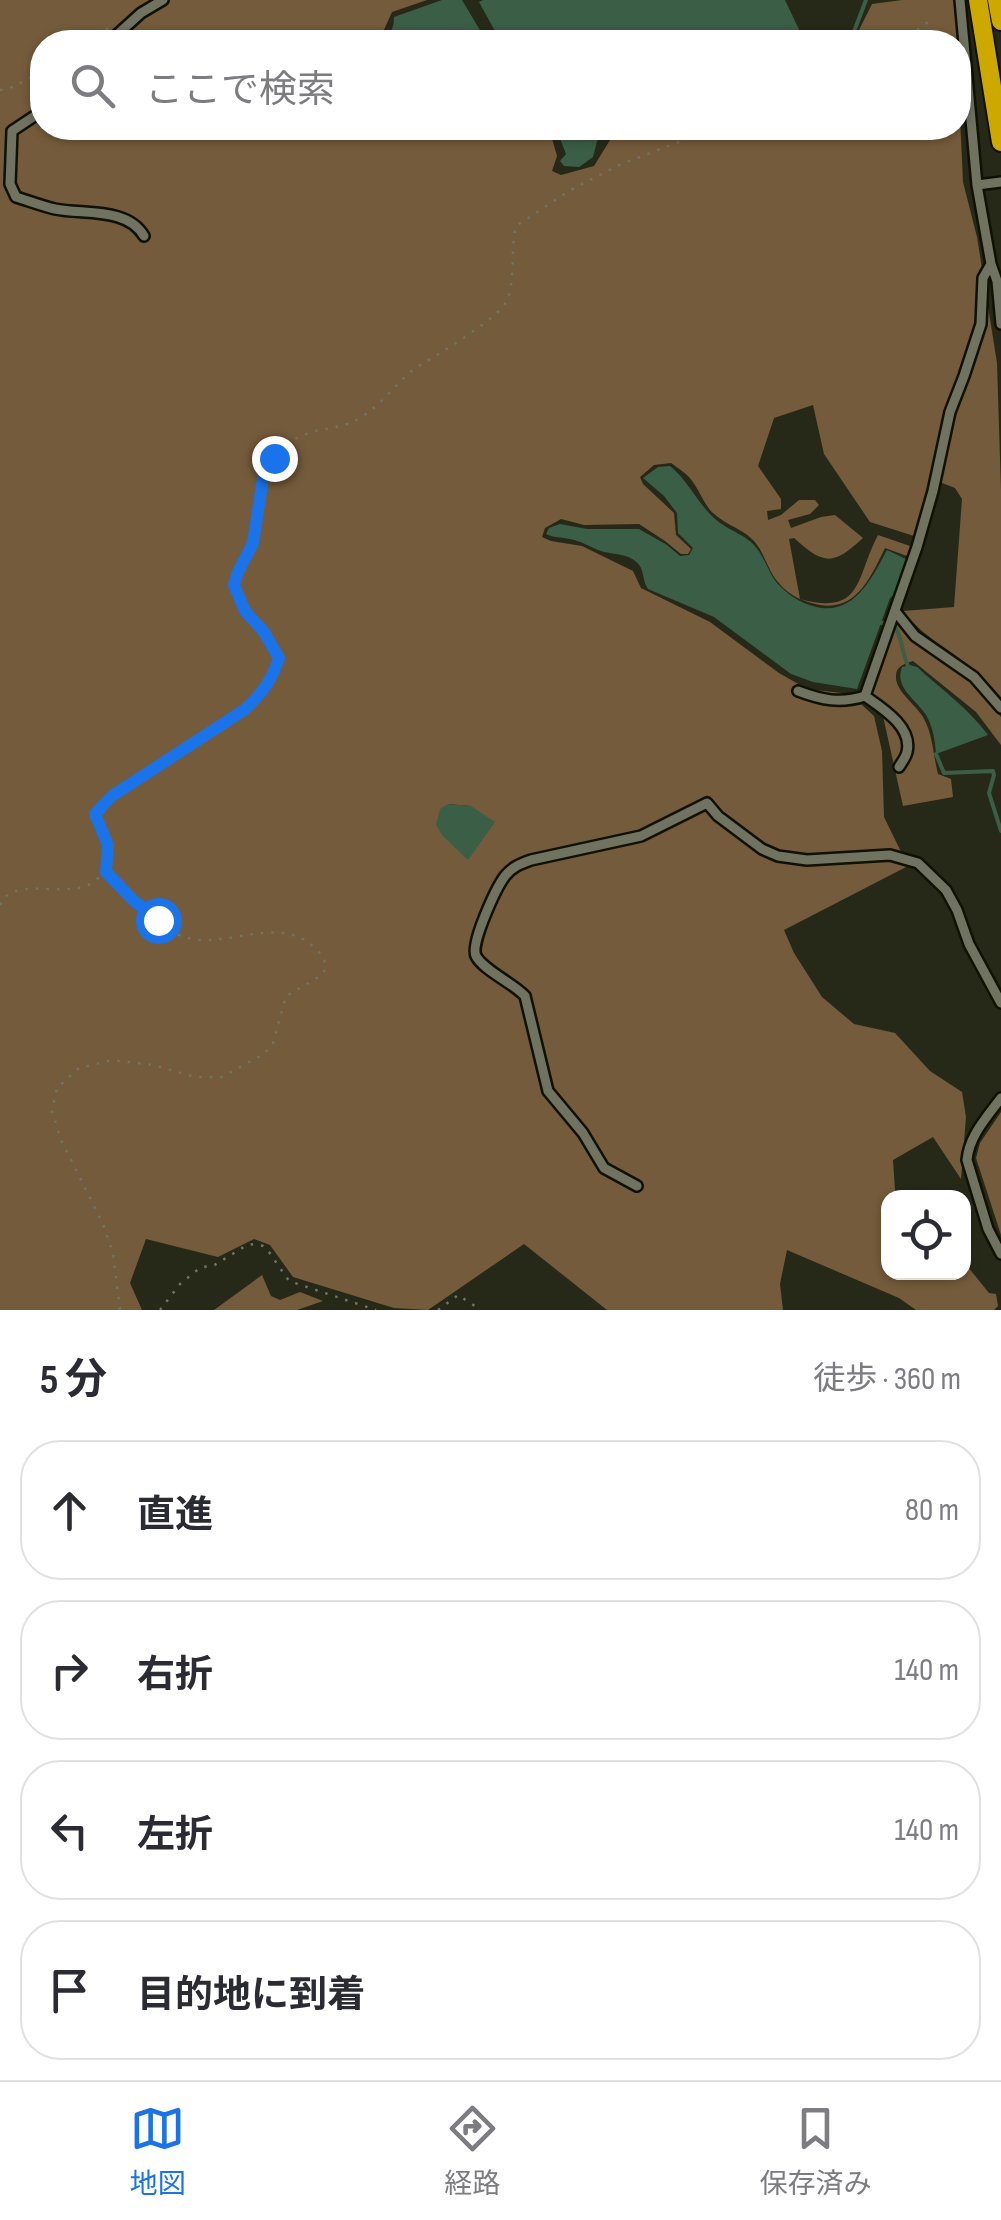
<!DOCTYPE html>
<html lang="ja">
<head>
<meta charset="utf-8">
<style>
  body { margin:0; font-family:"Sofia Sans Condensed","Noto Sans JP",sans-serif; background:#f2f2f3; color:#2b2b33 }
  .controls { position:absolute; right:30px; bottom:30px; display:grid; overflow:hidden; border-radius:20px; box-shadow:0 2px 8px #0004 }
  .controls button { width:90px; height:90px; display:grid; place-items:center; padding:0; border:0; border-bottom:2px solid #e1e1e2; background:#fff; color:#2b2b33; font:50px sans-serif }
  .stop { position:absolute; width:30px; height:30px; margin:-22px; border:8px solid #1a73e8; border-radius:50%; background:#fff }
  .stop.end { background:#1a73e8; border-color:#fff; box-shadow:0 2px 10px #0008 }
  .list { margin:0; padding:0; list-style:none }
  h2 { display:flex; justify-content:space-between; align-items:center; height:130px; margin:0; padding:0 40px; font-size:42px }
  h2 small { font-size:32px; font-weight:400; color:#7c7c81 }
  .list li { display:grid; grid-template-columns:65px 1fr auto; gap:30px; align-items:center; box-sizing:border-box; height:140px; margin:0 20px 20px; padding:0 20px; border:2px solid #e1e1e2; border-radius:40px }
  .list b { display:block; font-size:38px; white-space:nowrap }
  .list em { font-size:32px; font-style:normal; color:#7c7c81 }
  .icon { flex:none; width:55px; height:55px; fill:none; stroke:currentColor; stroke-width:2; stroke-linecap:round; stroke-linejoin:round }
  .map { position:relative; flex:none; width:1001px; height:1310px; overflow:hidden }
  .search { position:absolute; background:#fff; box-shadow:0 2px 8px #0004; left:30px; right:30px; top:30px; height:110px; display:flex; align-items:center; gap:25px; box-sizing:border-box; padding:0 35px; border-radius:40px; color:#7c7c81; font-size:38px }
  .sheet { height:770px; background:#fff }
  nav { display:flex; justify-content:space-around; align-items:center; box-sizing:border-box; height:140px; border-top:2px solid #e1e1e2; background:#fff; font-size:28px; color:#7c7c81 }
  nav a { display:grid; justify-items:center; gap:5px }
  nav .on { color:#1a73e8 }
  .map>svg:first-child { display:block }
  .forest { fill:#745b3b; fill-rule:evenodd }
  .water { fill:#3b5e46 }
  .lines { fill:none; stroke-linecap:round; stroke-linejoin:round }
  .stream { stroke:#3b5e46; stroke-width:4 }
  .minor-casing { stroke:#101103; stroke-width:14 }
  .motorway-casing { stroke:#101103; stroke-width:22 }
  .path { stroke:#727465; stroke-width:2.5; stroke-dasharray:2.5 8; stroke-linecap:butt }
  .minor { stroke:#707360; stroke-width:9 }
  .motorway { stroke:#cda900; stroke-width:18 }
  .route { stroke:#1a73e8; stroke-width:12 }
</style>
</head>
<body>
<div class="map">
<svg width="1001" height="1310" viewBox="0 0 1001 1310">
  <rect width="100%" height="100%" fill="#272918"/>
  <path class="forest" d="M 0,0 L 427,0 L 392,12 L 383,32 L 350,42 L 42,42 L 42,128 L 549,128 L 557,156 L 552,171 L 561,175 L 594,166 L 615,132 L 632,128 L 958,128 L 958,42 L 853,42 L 872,4 L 902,0 L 954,0 L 962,55 L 960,116 L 963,182 L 977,237 L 997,363 L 1001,490 L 1001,700 C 990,691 984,678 973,669 C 947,647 925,639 903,611 L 954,607 L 962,499 L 955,488 L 932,479 L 914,536 L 870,522 L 824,454 L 813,405 L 774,418 L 758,466 L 781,499 L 781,509 L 767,511 L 768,520 L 781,515 L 799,500 L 815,500 L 819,505 L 810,514 L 788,520 L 791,528 L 821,517 L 835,515 L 863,538 C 833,566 824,565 794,538 L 789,539 L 800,599 C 863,616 855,579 878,535 L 910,546 L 907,556 L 885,548 C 868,583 853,617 808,602 C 795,598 785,591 777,581 C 767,568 764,552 754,541 C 742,528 724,525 710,510 C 702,500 698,487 689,477 C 684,472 677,467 671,463 L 654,465 L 640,477 L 643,484 L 674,513 L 676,535 L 691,549 L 688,554 L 681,554 L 665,541 L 639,524 L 584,525 L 561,519 L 545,528 L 542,537 L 551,541 L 582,546 L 633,571 L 641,588 L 710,622 L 779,673 L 807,689 L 850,694 L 874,716 L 882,751 L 884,817 L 908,866 L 784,930 L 794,953 L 822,997 L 854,1024 L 895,1033 L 930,1071 L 962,1092 L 966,1117 L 961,1179 L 933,1137 L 893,1160 L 895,1190 L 902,1197 L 888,1198 L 888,1272 L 964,1272 L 964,1262 L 989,1293 L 996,1294 L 998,1306 L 994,1310 L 916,1310 L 899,1298 L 787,1250 L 780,1284 L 783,1310 L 607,1310 L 524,1244 L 428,1310 L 394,1308 L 293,1277 L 270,1245 L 254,1239 L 218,1257 L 146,1239 L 130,1283 L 142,1310 L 0,1310 ZM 448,804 L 470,806 L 478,812 L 468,859 L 459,850 Z
    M 897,620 L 913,640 L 968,678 L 1001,717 L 1001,745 L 976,712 L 913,661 C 904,664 896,666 896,676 C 895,691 916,705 923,717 C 933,734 933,755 938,774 L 951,779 L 953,797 L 903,806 L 881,707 L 870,695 Z
    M 1001,1112 L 1001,1235 L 976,1158 L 980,1143 Z
    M 262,1275 L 271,1296 L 280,1300 L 300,1292 L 323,1301 L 297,1310 L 214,1310 Z"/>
  <path class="water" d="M 442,0 L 462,0 L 487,42 L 377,42 C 389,36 394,31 394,17 Z
    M 483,0 L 785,0 L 805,42 L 555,42 L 543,37 L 526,42 L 501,42 L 479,2 Z
    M 556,128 L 606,128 L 599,134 L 593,157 L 579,167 L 564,166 L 560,161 L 566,154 Z
    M 670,466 C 687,480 695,498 709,513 C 723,529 741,532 753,544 C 764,555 768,572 777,583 C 788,595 800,603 816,607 C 854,616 872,578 887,550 L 906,559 L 895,594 L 890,598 L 857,689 L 813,682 L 791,674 L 714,617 L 648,589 C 643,582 644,573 640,566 C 631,553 614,555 601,551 C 590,547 581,541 570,539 C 561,537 554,538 546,534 L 549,528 L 560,524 L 587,529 L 639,529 L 667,545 L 680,556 L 689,555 L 693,548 L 678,533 L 677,513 L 664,496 L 643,478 L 658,467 Z
    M 910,665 L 917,667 C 941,689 969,709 988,735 L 936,754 C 935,740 933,727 926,715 C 916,699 894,688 902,667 Z
    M 448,804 L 471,806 L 495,822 L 468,860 L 443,836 L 436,825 L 440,809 Z"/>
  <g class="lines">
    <path class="stream" d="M 850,42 L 866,0
      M 879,622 L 895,627 C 903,640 902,655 909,668
      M 936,754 L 944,773 L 993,771 L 994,775 L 989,793 L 1001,831"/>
    <g class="minor-casing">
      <path id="minor" d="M 960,0 L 977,185 L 991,264 L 997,281 L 1001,324
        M 109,42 L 141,13 L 163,0
        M 42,111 L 12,131 L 10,184 L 16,197 C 29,201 42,206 55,209 C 84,215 127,207 144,236
        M 977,185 L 1001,182
        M 895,611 L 915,636 L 974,677 L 1001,708
        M 798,691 C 822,700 840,704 865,696
        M 865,696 L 917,547 L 933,491 L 950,412 L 964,376 L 981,324 L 983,278 L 991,264
        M 865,696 C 882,708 913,727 907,752 C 906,757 902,762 899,767
        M 1001,1098 C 987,1117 969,1136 967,1160 L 988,1229 L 1001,1254
        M 637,1186 L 604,1168 L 583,1133 L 548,1091 L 525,996 C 513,983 483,970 476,956 C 470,944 496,888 505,876 C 512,867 520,864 531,860 L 641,836 L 707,803 L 718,816 L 762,849 L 778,856 L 807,860 L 890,855 L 918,863 L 946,890 L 957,910 L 969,944 L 1001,1003"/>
    </g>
    <g class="motorway-casing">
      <path id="motorway" d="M 978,0 L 1001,142
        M 997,0 L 1001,21"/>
    </g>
    <path class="path" d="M 89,42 L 108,28
      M 900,42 L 931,20
      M 0,90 L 10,88 L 42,72
      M 107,873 C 126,893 153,924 179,935 C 223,954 276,911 315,948 C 322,955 325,959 326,968 L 322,975 L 286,996 L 273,1043 L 264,1054 L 222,1077 L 195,1077 L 153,1065 L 112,1060 L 79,1068 L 57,1088 L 52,1111 L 61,1140 L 103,1224 L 113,1253 L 120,1310
      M 0,905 C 11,877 59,896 85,886 C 93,884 100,876 106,872 L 108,845 L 95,814 L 112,796 L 244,710 C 261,695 272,680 279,658 C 274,649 269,639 263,631 C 250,614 228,596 238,572 C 244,557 253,546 255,530 C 261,491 263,450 306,434 C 327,426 342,430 363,416 C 381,404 393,388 408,374 C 417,366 429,360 440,353 C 456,343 498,317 506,302 C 516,282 510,249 516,226 L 569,191 L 619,165 L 715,128
      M 160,1310 L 180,1284 L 201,1267 L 213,1266 L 247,1245 L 255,1244 L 263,1246 L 269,1252 L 289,1281 L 376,1310
      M 438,1310 L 458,1295 L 481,1310"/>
    <use href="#minor" class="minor"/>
    <use href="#motorway" class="motorway"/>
  </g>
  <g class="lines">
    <path class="route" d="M 158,920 L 133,900 L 106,872 L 108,845 L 95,814 L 112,796 L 244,710 C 261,695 272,680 279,658 L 264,632 L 245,611 L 234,585 L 238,572 L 253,543 L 263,478 L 274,458"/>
  </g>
</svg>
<div class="controls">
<button><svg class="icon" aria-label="locate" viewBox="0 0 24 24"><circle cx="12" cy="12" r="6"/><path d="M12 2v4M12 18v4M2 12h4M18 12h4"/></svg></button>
</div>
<div class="stop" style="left:158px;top:920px"></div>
<div class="stop end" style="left:274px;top:458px"></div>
<div class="search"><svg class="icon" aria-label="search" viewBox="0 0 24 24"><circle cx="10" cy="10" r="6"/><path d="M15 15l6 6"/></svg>ここで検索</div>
</div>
<section class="sheet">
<h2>5 分<small>徒歩 · 360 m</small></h2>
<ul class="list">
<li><svg class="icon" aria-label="ahead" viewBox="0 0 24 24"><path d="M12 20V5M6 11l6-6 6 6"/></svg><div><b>直進</b></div><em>80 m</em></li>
<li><svg class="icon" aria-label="right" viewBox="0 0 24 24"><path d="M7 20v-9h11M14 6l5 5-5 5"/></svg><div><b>右折</b></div><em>140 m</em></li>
<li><svg class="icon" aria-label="left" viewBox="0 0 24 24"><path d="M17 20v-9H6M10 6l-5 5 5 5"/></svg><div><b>左折</b></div><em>140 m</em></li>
<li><svg class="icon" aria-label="arrive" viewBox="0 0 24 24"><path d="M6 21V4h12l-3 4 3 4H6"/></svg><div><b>目的地に到着</b></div></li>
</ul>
</section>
<nav>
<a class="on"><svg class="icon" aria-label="map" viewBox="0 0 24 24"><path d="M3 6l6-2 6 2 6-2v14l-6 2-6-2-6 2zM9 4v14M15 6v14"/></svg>地図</a>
<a><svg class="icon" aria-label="directions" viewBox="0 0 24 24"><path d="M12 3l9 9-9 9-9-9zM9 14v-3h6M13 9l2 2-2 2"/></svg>経路</a>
<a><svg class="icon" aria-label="saved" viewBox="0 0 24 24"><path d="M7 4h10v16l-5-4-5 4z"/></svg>保存済み</a>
</nav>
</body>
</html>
